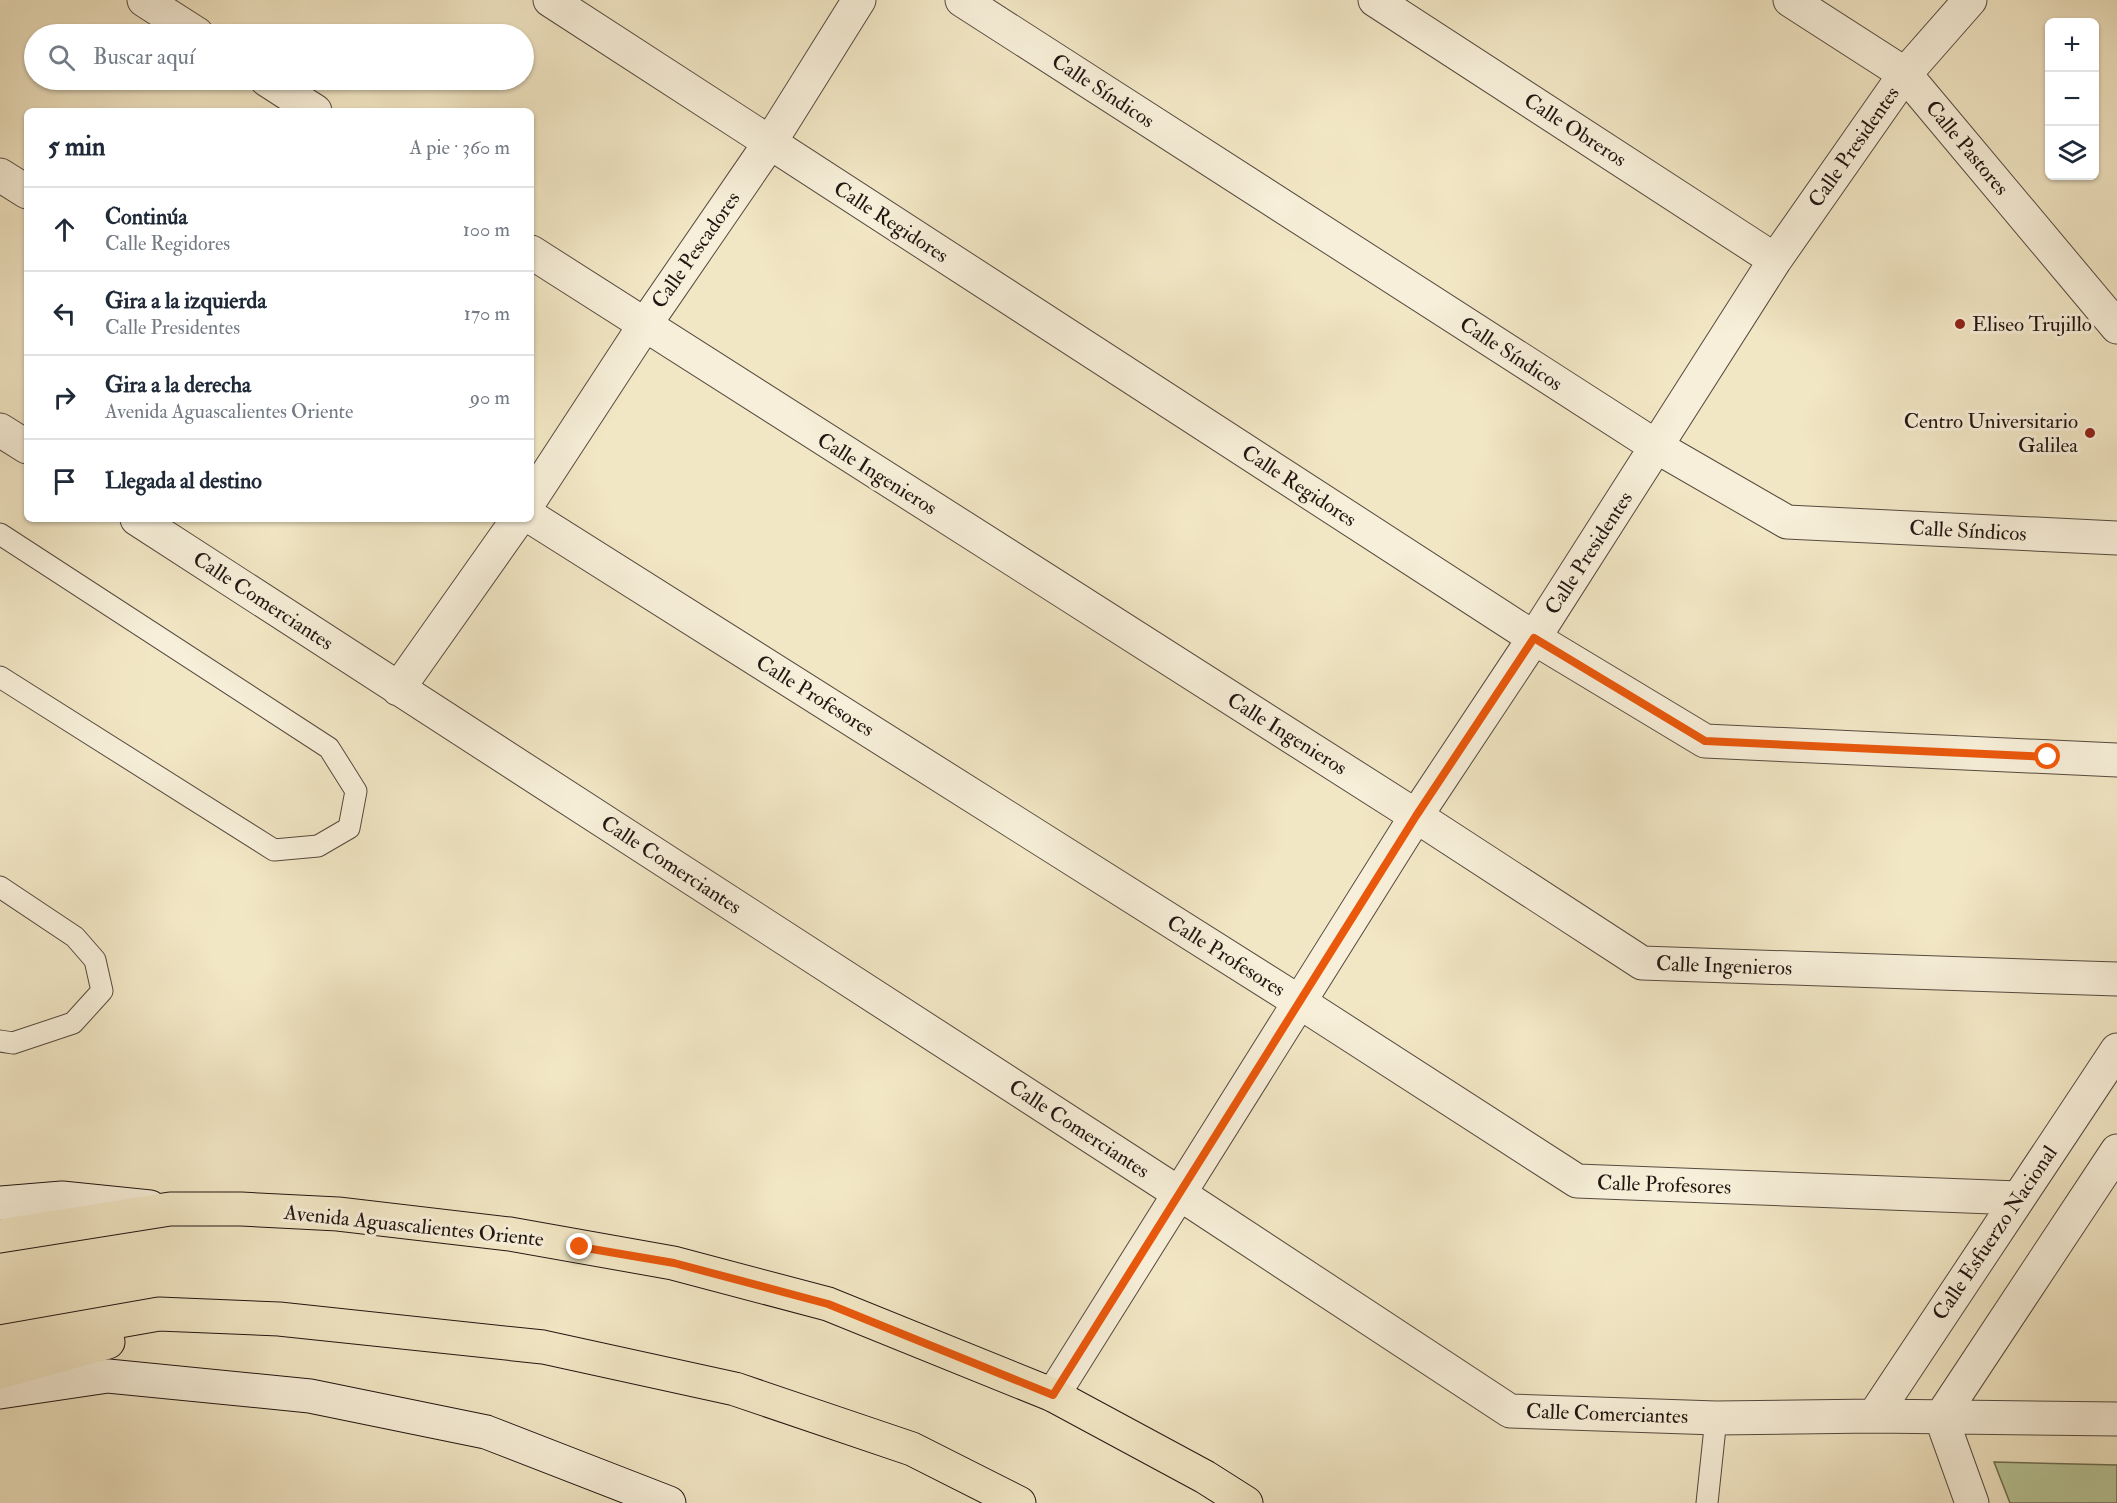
<!DOCTYPE html>
<html lang="es">
<head>
<meta charset="utf-8">
<style>
  body { margin:0; font-family:"IM FELL Double Pica",serif; background:#f2f2f3; color:#1f2937 }
  .controls { position:absolute; right:18px; top:18px; display:grid; overflow:hidden; border-radius:9px; box-shadow:0 2px 4px #0004 }
  .controls button { width:54px; height:54px; display:grid; place-items:center; padding:0; border:0; border-bottom:2px solid #e0e1e3; background:#fff; color:#1f2937; font:30px sans-serif }
  .stop { position:absolute; width:18px; height:18px; margin:-14px; border:4px solid #ea580c; border-radius:50%; background:#fff }
  .stop.end { background:#ea580c; border-color:#fff; box-shadow:0 2px 6px #0008 }
  .list { margin:0; padding:0; list-style:none }
  h2 { display:flex; justify-content:space-between; align-items:center; height:78px; margin:0; padding:0 24px; font-size:26px }
  h2 small { font-size:20px; font-weight:400; color:#747a83 }
  .list li { display:grid; grid-template-columns:39px 1fr auto; gap:18px; align-items:center; box-sizing:border-box; height:84px; padding:0 24px; border-top:2px solid #e0e1e3 }
  .list b { display:block; font-size:22px; white-space:nowrap }
  .list p { margin:0; font-size:20px; white-space:nowrap; color:#747a83 }
  .list em { font-size:20px; font-style:normal; color:#747a83 }
  .icon { flex:none; width:33px; height:33px; fill:none; stroke:currentColor; stroke-width:2; stroke-linecap:round; stroke-linejoin:round }
  .map { position:relative; flex:none; width:2117px; height:1503px; overflow:hidden }
  .search { position:absolute; background:#fff; box-shadow:0 2px 4px #0004; left:24px; top:24px; width:510px; height:66px; display:flex; align-items:center; gap:15px; box-sizing:border-box; padding:0 21px; border-radius:33px; color:#747a83; font-size:22px }
  .panel { position:absolute; background:#fff; box-shadow:0 2px 4px #0004; left:24px; top:108px; width:510px; height:414px; border-radius:9px }
  .map>svg:first-child { display:block }
  .green { fill:#b8c697; stroke:#6d6e54; stroke-width:1.5 }
  .lines { fill:none; stroke-linecap:round; stroke-linejoin:round }
  .lane-casing { stroke:#564a3f; stroke-width:23 }
  .street-casing { stroke:#564a3f; stroke-width:35 }
  .secondary-casing { stroke:#221612; stroke-width:35 }
  .primary-casing { stroke:#221612; stroke-width:35 }
  .lane { stroke:#f7efd9; stroke-width:21 }
  .street { stroke:#f7efd9; stroke-width:33 }
  .secondary { stroke:#f7efd9; stroke-width:33 }
  .primary { stroke:#f2e7c5; stroke-width:33 }
  .route { stroke:#ea580c; stroke-width:8 }
  .poi-dot { fill:#8f2418; stroke:#f7efd9; stroke-width:2 }
  .labels { text-anchor:middle; dominant-baseline:central; stroke-width:6; stroke-linejoin:round; paint-order:stroke }
  .street-label { font-size:21px; fill:#221612; stroke:#f7efd9 }
  .poi-label { font-size:21px; fill:#221612; stroke:#f7efd9; text-anchor:start }
</style>
</head>
<body>
<div class="map">
<svg width="2117" height="1503" viewBox="0 0 2117 1503">
  <rect width="100%" height="100%" fill="#f2e7c5"/>
  <filter id="stains"><feTurbulence type="fractalNoise" baseFrequency=".00333" numOctaves="4"/><feColorMatrix values="0 0 0 0 .2 0 0 0 0 .09 0 0 0 0 .02 0 0 0 .5 -.17"/></filter>
  <radialGradient id="worn" r=".72"><stop offset=".6" stop-color="#630" stop-opacity="0"/><stop offset="1" stop-color="#630" stop-opacity=".3"/></radialGradient>
  <path class="green" d="M 1994,1462 L 2117,1465 L 2117,1503 L 2010,1503 Z"/>
  <g class="lines">
    <g class="lane-casing">
      <path id="lane" d="M 0,534 L 329,748 L 356,791 L 349,828 L 318,846 L 274,850 L 0,677
        M 0,887 L 75,937 L 95,960 L 102,991 L 73,1023 L 13,1043 L 0,1041
        M 1707,1503 L 1716,1418"/>
    </g>
    <g class="street-casing">
      <path id="street" d="M 144,0 L 197,34
        M 550,0 L 1534,638 L 1705,741 L 2117,760
        M 962,0 L 1657,447 L 1787,522 L 2117,538
        M 1375,0 L 1775,260
        M 1790,0 L 1905,74 L 2117,327
        M 267,80 L 315,111
        M 0,175 L 27,192
        M 531,252 L 1416,816 L 1642,963 L 2117,979
        M 0,430 L 27,447
        M 531,499 L 644,326 L 769,144 L 859,0
        M 531,517 L 1301,1003 L 1577,1181 L 2018,1198
        M 137,519 L 1180,1194 L 1510,1411 L 1716,1418 L 1874,1416 L 2117,1419
        M 398,689 L 518,519
        M 1053,1395 L 1416,816 L 1534,638 L 1775,260 L 1905,74 L 1970,0
        M 1874,1416 L 2117,1050
        M 1972,1503 L 1941,1417 L 2117,1151"/>
    </g>
    <g class="secondary-casing">
      <path id="secondary" d="M 0,1203 L 62,1198 L 150,1207
        M 0,1392 L 108,1376 L 310,1396 L 486,1432 L 669,1503"/>
    </g>
    <g class="primary-casing">
      <path id="primary" d="M 0,1236 L 170,1209 L 241,1209 L 338,1214 L 510,1234 L 673,1263 L 828,1304 L 1053,1395 L 1205,1477 L 1246,1503
        M 0,1342 L 159,1314 L 279,1319 L 543,1347 L 735,1389 L 912,1449 L 1019,1503
        M 0,1372 L 108,1342"/>
    </g>
    <use href="#lane" class="lane"/>
    <use href="#street" class="street"/>
    <use href="#secondary" class="secondary"/>
    <use href="#primary" class="primary"/>
  </g>
  <g class="lines">
    <path class="route" d="M 580,1247 L 674,1263 L 828,1304 L 1053,1395 L 1416,816 L 1534,638 L 1705,741 L 2048,757"/>
  </g>
  <g class="poi-dot">
    <circle cx="1960" cy="324" r="6"/>
    <circle cx="2090" cy="433" r="6"/>
  </g>
  <g class="labels">
    <g class="street-label">
      <text transform="translate(1103 91) rotate(33)">Calle Síndicos</text>
      <text transform="translate(1575 130) rotate(33)">Calle Obreros</text>
      <text transform="translate(1854 147) rotate(-55)">Calle Presidentes</text>
      <text transform="translate(1967 148) rotate(50)">Calle Pastores</text>
      <text transform="translate(891 222) rotate(33)">Calle Regidores</text>
      <text transform="translate(696 250) rotate(-55)">Calle Pescadores</text>
      <text transform="translate(1511 354) rotate(33)">Calle Síndicos</text>
      <text transform="translate(877 474) rotate(32)">Calle Ingenieros</text>
      <text transform="translate(1299 486) rotate(33)">Calle Regidores</text>
      <text transform="translate(1968 531) rotate(3)">Calle Síndicos</text>
      <text transform="translate(1589 553) rotate(-57)">Calle Presidentes</text>
      <text transform="translate(263 601) rotate(33)">Calle Comerciantes</text>
      <text transform="translate(815 696) rotate(32)">Calle Profesores</text>
      <text transform="translate(1287 734) rotate(32)">Calle Ingenieros</text>
      <text transform="translate(671 865) rotate(33)">Calle Comerciantes</text>
      <text transform="translate(1226 956) rotate(32)">Calle Profesores</text>
      <text transform="translate(1724 966) rotate(2)">Calle Ingenieros</text>
      <text transform="translate(1079 1129) rotate(33)">Calle Comerciantes</text>
      <text transform="translate(1664 1185) rotate(2)">Calle Profesores</text>
      <text transform="translate(414 1226) rotate(6)">Avenida Aguascalientes Oriente</text>
      <text transform="translate(1995 1233) rotate(-56)">Calle Esfuerzo Nacional</text>
      <text transform="translate(1607 1414) rotate(2)">Calle Comerciantes</text>
    </g>
    <g class="poi-label">
      <text x="1972" y="324">Eliseo Trujillo</text>
      <text x="2078" y="421" text-anchor="end">Centro Universitario<tspan x="2078" dy="24">Galilea</tspan></text>
    </g>
  </g>
  <rect width="100%" height="100%" filter="url(#stains)"/>
  <rect width="100%" height="100%" fill="url(#worn)"/>
</svg>
<div class="controls">
<button>+</button>
<button>−</button>
<button><svg class="icon" aria-label="layers" viewBox="0 0 24 24"><path d="M12 4l9 5-9 5-9-5zM3 14l9 5 9-5"/></svg></button>
</div>
<div class="stop" style="left:2048px;top:757px"></div>
<div class="stop end" style="left:580px;top:1247px"></div>
<div class="search"><svg class="icon" aria-label="search" viewBox="0 0 24 24"><circle cx="10" cy="10" r="6"/><path d="M15 15l6 6"/></svg>Buscar aquí</div>
<section class="panel">
<h2>5 min<small>A pie · 360 m</small></h2>
<ul class="list">
<li><svg class="icon" aria-label="ahead" viewBox="0 0 24 24"><path d="M12 20V5M6 11l6-6 6 6"/></svg><div><b>Continúa</b><p>Calle Regidores</p></div><em>100 m</em></li>
<li><svg class="icon" aria-label="left" viewBox="0 0 24 24"><path d="M17 20v-9H6M10 6l-5 5 5 5"/></svg><div><b>Gira a la izquierda</b><p>Calle Presidentes</p></div><em>170 m</em></li>
<li><svg class="icon" aria-label="right" viewBox="0 0 24 24"><path d="M7 20v-9h11M14 6l5 5-5 5"/></svg><div><b>Gira a la derecha</b><p>Avenida Aguascalientes Oriente</p></div><em>90 m</em></li>
<li><svg class="icon" aria-label="arrive" viewBox="0 0 24 24"><path d="M6 21V4h12l-3 4 3 4H6"/></svg><div><b>Llegada al destino</b></div></li>
</ul>
</section>
</div>
</body>
</html>
